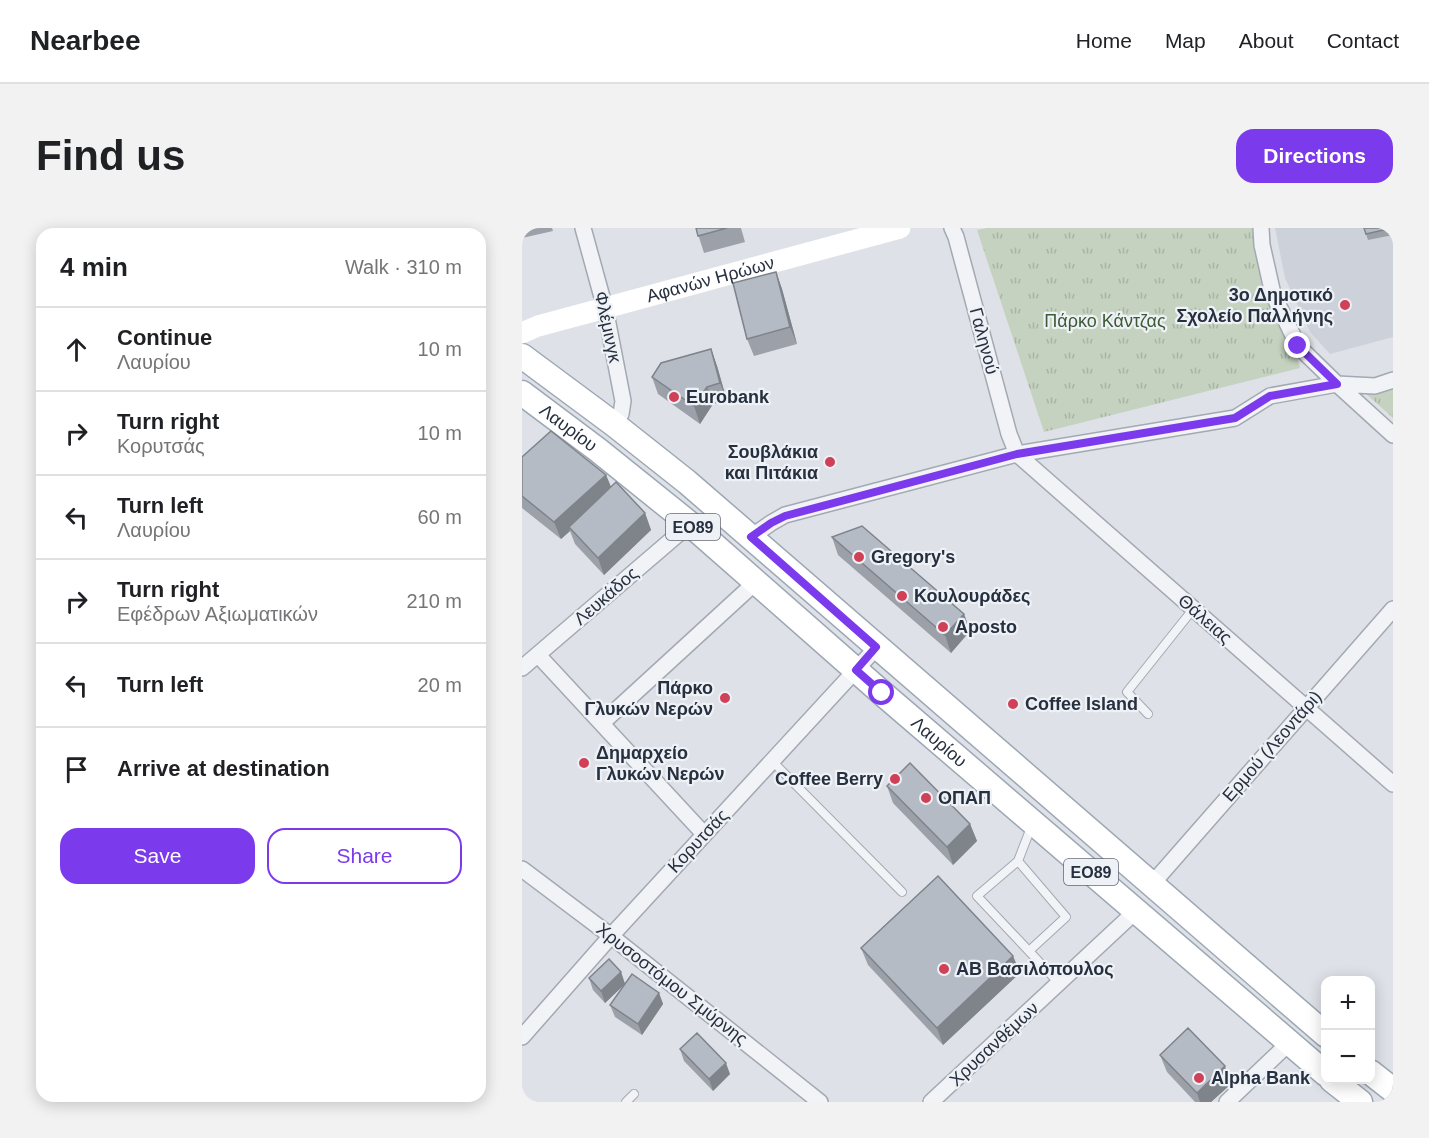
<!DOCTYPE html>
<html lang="en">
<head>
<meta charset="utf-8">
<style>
  body { margin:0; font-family:Arial,sans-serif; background:#f2f2f2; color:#202124 }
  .controls { position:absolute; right:18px; bottom:18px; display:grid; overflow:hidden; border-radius:12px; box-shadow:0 3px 15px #0003 }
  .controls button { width:54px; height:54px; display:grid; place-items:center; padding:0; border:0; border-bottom:2px solid #e0e0e0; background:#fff; color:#202124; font:30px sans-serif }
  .stop { position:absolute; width:18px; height:18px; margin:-14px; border:4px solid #7c3aed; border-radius:50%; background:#fff }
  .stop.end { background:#7c3aed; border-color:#fff; box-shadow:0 2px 6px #0008 }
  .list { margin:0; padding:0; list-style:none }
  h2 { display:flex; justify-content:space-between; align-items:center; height:78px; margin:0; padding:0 24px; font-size:26px }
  h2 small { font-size:20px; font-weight:400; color:#757577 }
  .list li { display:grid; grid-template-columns:39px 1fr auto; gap:18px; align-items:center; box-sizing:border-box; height:84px; padding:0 24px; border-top:2px solid #e0e0e0 }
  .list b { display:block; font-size:22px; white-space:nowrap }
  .list p { margin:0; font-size:20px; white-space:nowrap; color:#757577 }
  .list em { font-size:20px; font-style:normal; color:#757577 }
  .actions { display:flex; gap:12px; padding:18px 24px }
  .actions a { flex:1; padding:14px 0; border:2px solid #7c3aed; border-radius:18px; text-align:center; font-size:21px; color:#7c3aed }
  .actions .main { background:#7c3aed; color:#fff }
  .icon { flex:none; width:33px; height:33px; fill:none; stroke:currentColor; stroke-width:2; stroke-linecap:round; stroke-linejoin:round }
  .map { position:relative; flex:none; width:871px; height:874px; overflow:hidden; border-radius:18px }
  header { display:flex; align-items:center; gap:36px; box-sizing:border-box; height:84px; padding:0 30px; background:#fff; border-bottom:2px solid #e0e0e0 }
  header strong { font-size:28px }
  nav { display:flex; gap:33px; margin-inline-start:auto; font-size:21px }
  .intro { display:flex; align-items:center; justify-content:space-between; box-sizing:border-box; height:144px; padding:0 36px }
  h1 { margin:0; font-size:42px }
  .button { padding:15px 27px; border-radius:18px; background:#7c3aed; color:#fff; font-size:21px; font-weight:700 }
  main { display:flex; gap:36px; padding:0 36px }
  aside { flex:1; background:#fff; border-radius:18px; box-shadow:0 3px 15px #0003 }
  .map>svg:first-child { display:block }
  .built { fill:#ccd1da }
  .park { fill:url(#park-tufts) }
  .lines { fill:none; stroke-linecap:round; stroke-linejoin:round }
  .lane-casing { stroke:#a3a9b2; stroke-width:10 }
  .street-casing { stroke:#a3a9b2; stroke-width:18 }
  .primary-casing { stroke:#9da7b4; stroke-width:27 }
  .lane { stroke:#f1f3f6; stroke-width:8 }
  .street { stroke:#f1f3f6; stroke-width:15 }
  .secondary { stroke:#fff; stroke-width:21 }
  .primary { stroke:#fff; stroke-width:24 }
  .wall { fill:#9ca1a9 }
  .shaded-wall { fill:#7f838a }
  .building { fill:#b5bbc5; stroke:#7f838a; stroke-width:1.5 }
  .route { stroke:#7c3aed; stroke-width:8 }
  .poi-dot { fill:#d04057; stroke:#eef1f6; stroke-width:2 }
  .labels { text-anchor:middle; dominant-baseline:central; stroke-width:4.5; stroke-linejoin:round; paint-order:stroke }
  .shield { fill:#eef1f6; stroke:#636a76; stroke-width:1.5 }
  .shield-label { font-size:16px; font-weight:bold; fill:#27303f }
  .street-label { font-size:18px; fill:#27303f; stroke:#eef1f6 }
  .poi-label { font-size:18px; font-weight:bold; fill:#27303f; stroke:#eef1f6; text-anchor:start }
  .park-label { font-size:18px; fill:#3c5b34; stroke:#eef1f6 }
</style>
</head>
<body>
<header>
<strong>Nearbee</strong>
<nav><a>Home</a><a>Map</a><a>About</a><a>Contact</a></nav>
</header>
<div class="intro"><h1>Find us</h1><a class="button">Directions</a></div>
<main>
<aside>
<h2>4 min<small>Walk · 310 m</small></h2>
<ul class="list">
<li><svg class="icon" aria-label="ahead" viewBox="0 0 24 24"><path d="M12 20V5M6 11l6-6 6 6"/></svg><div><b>Continue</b><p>Λαυρίου</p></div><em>10 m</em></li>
<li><svg class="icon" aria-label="right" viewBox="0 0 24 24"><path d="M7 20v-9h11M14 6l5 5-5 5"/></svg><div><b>Turn right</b><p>Κορυτσάς</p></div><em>10 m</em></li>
<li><svg class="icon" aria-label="left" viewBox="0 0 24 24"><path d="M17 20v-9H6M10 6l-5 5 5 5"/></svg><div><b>Turn left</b><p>Λαυρίου</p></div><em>60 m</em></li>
<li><svg class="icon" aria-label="right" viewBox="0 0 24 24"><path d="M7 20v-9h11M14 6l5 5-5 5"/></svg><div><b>Turn right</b><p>Εφέδρων Αξιωματικών</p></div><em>210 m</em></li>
<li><svg class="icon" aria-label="left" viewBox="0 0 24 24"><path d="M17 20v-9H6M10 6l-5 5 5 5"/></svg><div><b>Turn left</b></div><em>20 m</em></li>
<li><svg class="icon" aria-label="arrive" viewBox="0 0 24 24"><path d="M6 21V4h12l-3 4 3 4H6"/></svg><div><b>Arrive at destination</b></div></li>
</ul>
<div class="actions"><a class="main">Save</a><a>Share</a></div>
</aside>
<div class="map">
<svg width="871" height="874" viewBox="0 0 871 874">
  <defs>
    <pattern id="park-tufts" width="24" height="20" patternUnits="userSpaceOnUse" patternTransform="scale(1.5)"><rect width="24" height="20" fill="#c4d2bf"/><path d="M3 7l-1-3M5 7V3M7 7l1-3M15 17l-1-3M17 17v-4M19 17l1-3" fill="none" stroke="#a8b5a5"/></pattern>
  </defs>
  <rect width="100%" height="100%" fill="#dee2e8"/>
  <path class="built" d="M 753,0 L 871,0 L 871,109 L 808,126 L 788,104 L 763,50 Z"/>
  <path class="park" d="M 465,0 L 743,0 L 778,140 L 522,204 L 455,2 Z
    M 871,146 L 871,190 L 831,154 Z"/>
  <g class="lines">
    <g class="lane-casing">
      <path id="lane" d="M 626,486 L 605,464 L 672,380
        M 250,533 L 380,664
        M 510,597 L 496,633 L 455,668 L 537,755
        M 496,633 L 544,689 L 507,723
        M 104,874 L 112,866"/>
    </g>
    <g class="street-casing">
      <path id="street" d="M 61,0 L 83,80 L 101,173 L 99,186 L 93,197
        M 430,0 L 434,9 L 487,206 L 495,226 L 871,556
        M 739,0 L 740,17 L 751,66 L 776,118 L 815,156 L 871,207
        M 229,309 L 249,295 L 263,287 L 495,226 L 713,190 L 748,168 L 815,156 L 853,158 L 871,152
        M 16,427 L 182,606
        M 0,440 L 168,296
        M 80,495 L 235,353
        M 0,641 L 89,708 L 298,874
        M 630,656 L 871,381
        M 0,809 L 89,708 L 355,419
        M 409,874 L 614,683
        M 705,874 L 767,815"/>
    </g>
    <g class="primary-casing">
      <g id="primary">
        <path d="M 0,128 L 93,197 L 165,254 L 804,807"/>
        <path id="s2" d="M 0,165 L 76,222 L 168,296 L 360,465 L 804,846"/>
        <path d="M 848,844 L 871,862"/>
        <path d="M 810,852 L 838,874"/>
      </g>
    </g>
    <use href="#lane" class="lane"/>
    <use href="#street" class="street"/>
    <path class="secondary" id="s1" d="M 0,105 L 16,98 L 83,80 L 378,0"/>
    <use href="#primary" class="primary"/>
  </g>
  <path class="wall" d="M 0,0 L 30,0 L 31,3 L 0,10 Z
    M 174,0 L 219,0 L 223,14 L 182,25 Z
    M 871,0 L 871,7 L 846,12 L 844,6 Z
    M 254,44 L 260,61 L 275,116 L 232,128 L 225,111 Z
    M 189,121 L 195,138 L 205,173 L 191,176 L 178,196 L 136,166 L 130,149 Z
    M 0,229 L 84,247 L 89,259 L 123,285 L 129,302 L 82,347 L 53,316 L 48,303 L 39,311 L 0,280 Z
    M 310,309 L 442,386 L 448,403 L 429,425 L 316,327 Z
    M 365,558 L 448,596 L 455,613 L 431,637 L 371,575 Z
    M 339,720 L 491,728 L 498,745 L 421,817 L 346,737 Z
    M 87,731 L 99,744 L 103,756 L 110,746 L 137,765 L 141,776 L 120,807 L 93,789 L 88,777 L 103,756 L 83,775 L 71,762 L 67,750 Z
    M 158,821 L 208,846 L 191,863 L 162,833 Z
    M 638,827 L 709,856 L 689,874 L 673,874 L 645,844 Z"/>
  <path class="shaded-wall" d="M 254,44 L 260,61 L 275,116 L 268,99 Z
    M 189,121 L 195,138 L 205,173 L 198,155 Z
    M 185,159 L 191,176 L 178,196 L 172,178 Z
    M 84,247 L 91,264 L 47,299 L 48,303 L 39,311 L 32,294 Z
    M 123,285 L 129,302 L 82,347 L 76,330 Z
    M 442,386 L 448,403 L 429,425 L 423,407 Z
    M 448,596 L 455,613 L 431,637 L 425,619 Z
    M 491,728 L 498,745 L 421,817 L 415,800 Z
    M 99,744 L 103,756 L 83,775 L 79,763 Z
    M 137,765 L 141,776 L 120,807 L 116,796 Z
    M 204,835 L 208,846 L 191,863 L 187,851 Z
    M 703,838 L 709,856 L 689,874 L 678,874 L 675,865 Z"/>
  <path class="building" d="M 174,0 L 205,0 L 176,8 Z
    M 842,0 L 870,0 L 844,6 Z
    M 254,44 L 268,99 L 225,111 L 211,55 Z
    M 189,121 L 198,155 L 185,159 L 172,178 L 130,149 L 139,135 Z
    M 29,203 L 84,247 L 32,294 L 0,268 L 0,229 Z
    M 94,254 L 123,285 L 76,330 L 47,299 Z
    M 340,298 L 442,386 L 423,407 L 310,309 Z
    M 388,535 L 448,596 L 425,619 L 365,558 Z
    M 416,648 L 491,728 L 415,800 L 339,720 Z
    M 87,731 L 99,744 L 79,763 L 67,750 Z
    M 110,746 L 137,765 L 116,796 L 88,777 Z
    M 666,800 L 703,838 L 675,865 L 638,827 Z
    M 175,805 L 204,835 L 187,851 L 158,821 Z"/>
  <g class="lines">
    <path class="route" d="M 360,465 L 334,442 L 354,419 L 229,309 L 249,295 L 263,288 L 495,226 L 713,190 L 748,168 L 815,156 L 776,118"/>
  </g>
  <g class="poi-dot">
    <circle cx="823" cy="77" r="6"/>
    <circle cx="152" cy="169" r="6"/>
    <circle cx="308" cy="234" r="6"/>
    <circle cx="337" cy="329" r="6"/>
    <circle cx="380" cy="368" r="6"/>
    <circle cx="421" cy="399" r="6"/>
    <circle cx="203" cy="470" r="6"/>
    <circle cx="491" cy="476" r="6"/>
    <circle cx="62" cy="535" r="6"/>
    <circle cx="373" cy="551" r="6"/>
    <circle cx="404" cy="570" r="6"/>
    <circle cx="422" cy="741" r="6"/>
    <circle cx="677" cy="850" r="6"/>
  </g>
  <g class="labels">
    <g class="shield">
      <rect x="144" y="286" width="54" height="26" rx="4.5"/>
      <rect x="542" y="631" width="54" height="26" rx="4.5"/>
    </g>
    <g class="shield-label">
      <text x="171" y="299">ΕΟ89</text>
      <text x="569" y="644">ΕΟ89</text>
    </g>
    <g class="street-label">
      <text stroke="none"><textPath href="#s1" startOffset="196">Αφανών Ηρώων</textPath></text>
      <text transform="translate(86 99) rotate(78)">Φλέμινγκ</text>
      <text transform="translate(462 113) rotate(75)">Γαληνού</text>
      <text stroke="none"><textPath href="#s2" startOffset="58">Λαυρίου</textPath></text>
      <text transform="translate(84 368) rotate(-41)">Λευκάδος</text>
      <text transform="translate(683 391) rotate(41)">Θάλειας</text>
      <text stroke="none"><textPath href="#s2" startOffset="544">Λαυρίου</textPath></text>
      <text transform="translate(750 518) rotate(-49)">Ερμού (Λεοντάρι)</text>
      <text transform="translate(176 613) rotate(-47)">Κορυτσάς</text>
      <text transform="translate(150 756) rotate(38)">Χρυσοστόμου Σμύρνης</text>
      <text transform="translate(472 816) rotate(-43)">Χρυσανθέμων</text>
    </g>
    <g class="poi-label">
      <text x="811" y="67" text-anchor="end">3ο Δημοτικό<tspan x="811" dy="21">Σχολείο Παλλήνης</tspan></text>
      <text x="164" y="169">Eurobank</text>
      <text x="296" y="224" text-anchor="end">Σουβλάκια<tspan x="296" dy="21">και Πιτάκια</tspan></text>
      <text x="349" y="329">Gregory's</text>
      <text x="392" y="368">Κουλουράδες</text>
      <text x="433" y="399">Aposto</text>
      <text x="191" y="460" text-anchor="end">Πάρκο<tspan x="191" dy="21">Γλυκών Νερών</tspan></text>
      <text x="503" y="476">Coffee Island</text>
      <text x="74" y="525">Δημαρχείο<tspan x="74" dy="21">Γλυκών Νερών</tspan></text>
      <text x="361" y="551" text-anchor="end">Coffee Berry</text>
      <text x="416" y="570">ΟΠΑΠ</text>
      <text x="434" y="741">ΑΒ Βασιλόπουλος</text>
      <text x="689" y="850">Alpha Bank</text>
    </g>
    <g class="park-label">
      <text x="583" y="93">Πάρκο Κάντζας</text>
    </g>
  </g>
</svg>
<div class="controls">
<button>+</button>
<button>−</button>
</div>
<div class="stop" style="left:360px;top:465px"></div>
<div class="stop end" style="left:776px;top:118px"></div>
</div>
</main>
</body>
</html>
